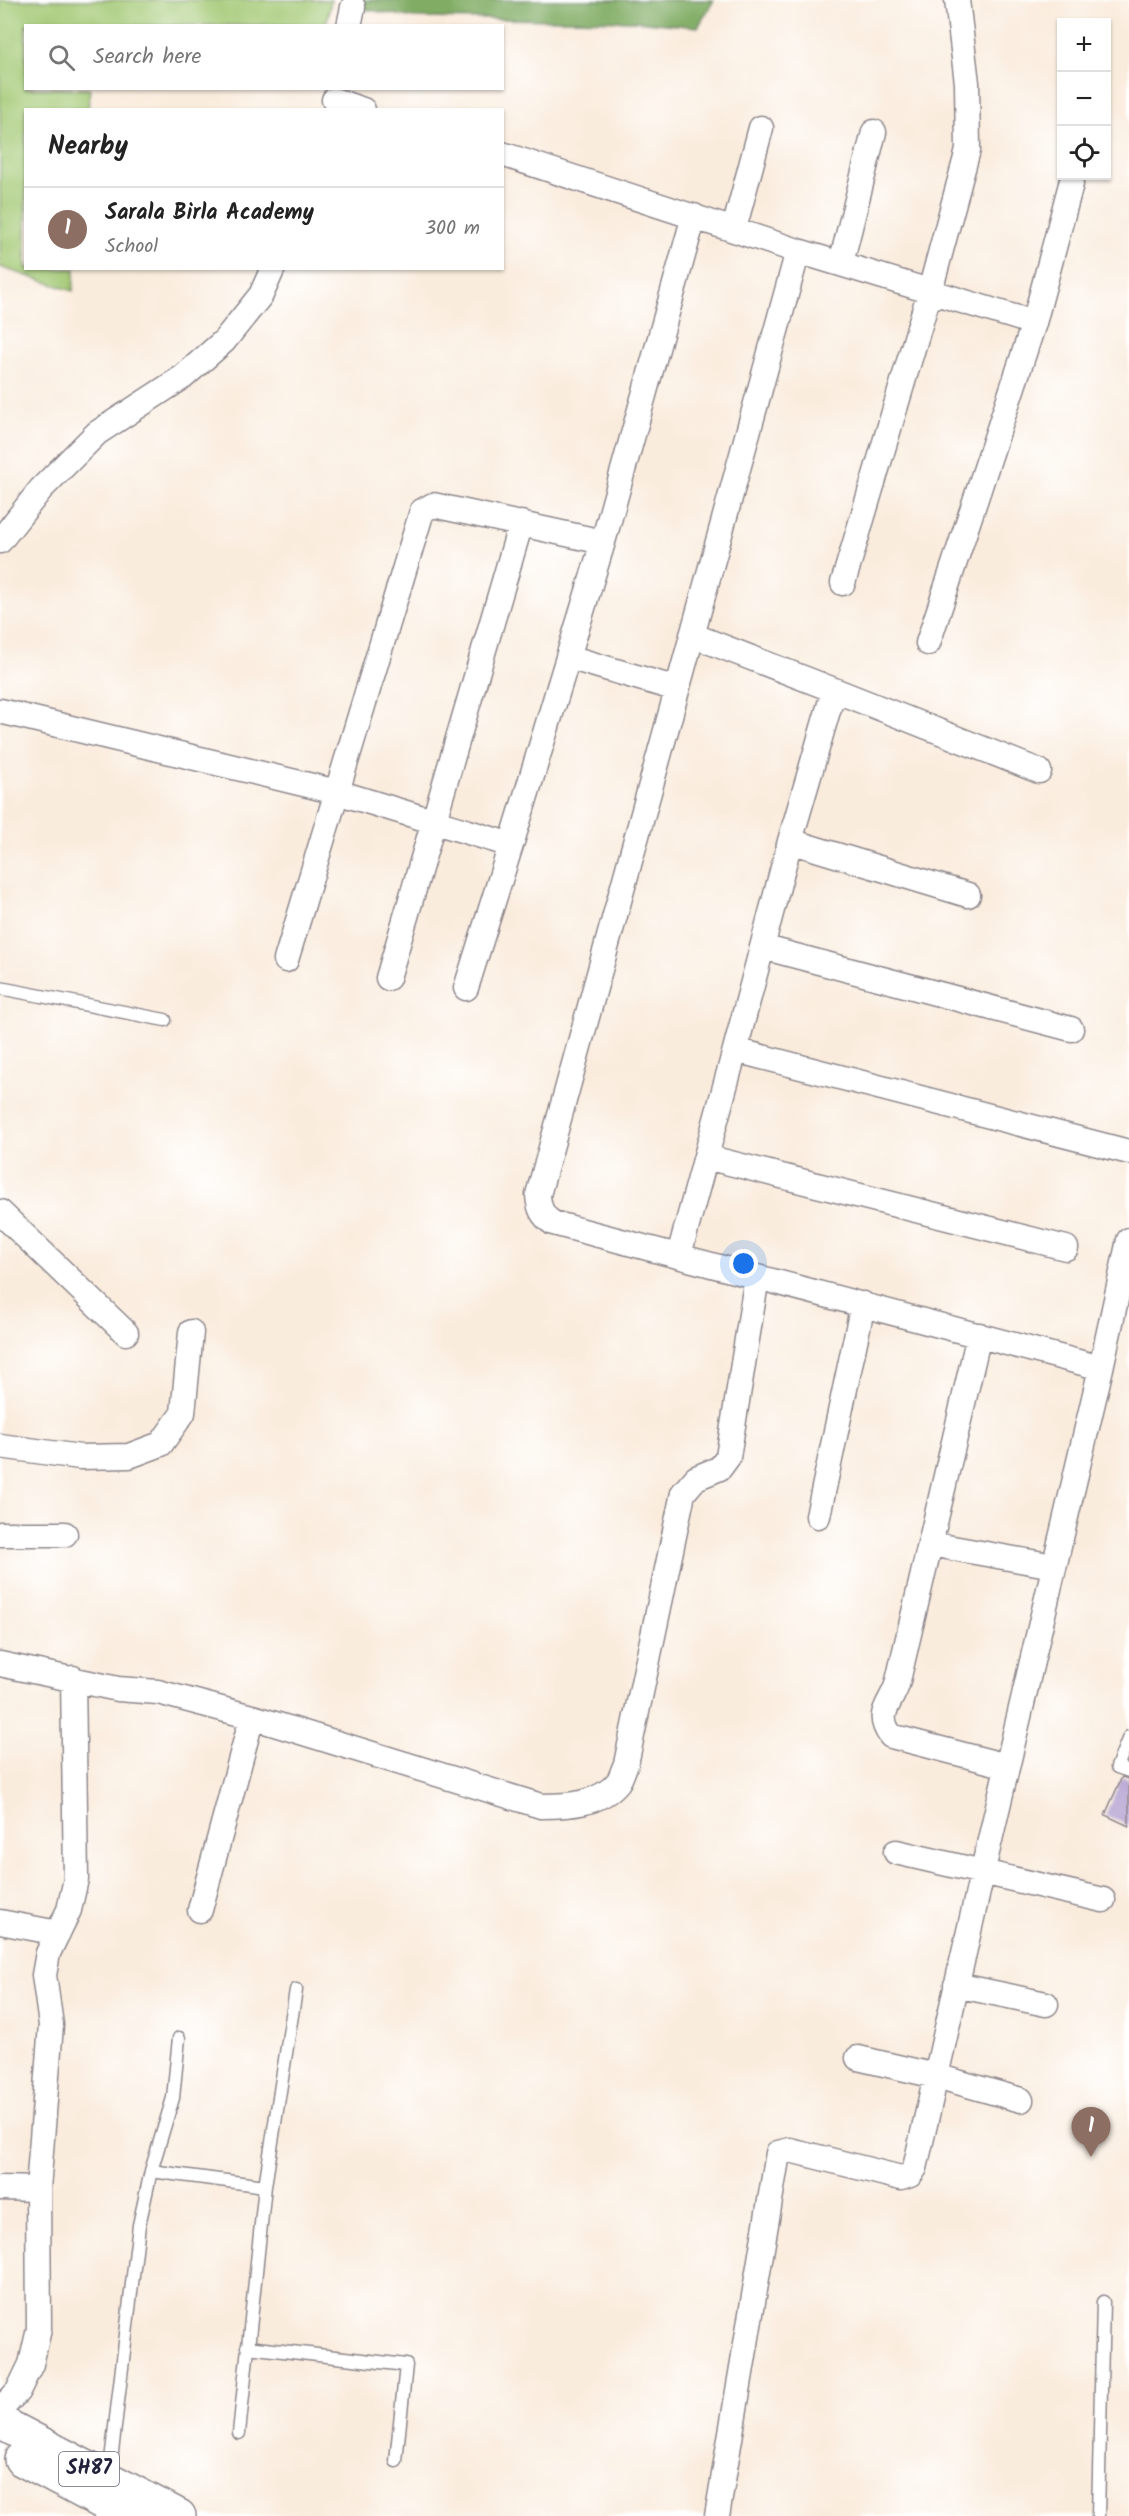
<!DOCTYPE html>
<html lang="en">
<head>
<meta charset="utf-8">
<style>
  body { margin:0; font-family:Kalam,sans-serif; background:#f2f2f2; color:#222 }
  .controls { position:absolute; right:18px; top:18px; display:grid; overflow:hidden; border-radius:0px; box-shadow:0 2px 4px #0004 }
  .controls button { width:54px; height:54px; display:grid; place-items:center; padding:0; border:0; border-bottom:2px solid #e0e0e0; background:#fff; color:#222; font:30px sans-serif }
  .you { position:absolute; left:744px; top:1264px; width:21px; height:21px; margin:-15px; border:4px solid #fff; border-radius:50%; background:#1a73e8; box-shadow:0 0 0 9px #1a73e833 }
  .badge { display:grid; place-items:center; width:39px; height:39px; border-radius:50%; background:#7c3aed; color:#fff; font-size:20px; font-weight:700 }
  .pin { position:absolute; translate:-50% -50px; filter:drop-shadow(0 2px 3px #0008) }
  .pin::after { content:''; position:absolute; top:32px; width:21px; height:18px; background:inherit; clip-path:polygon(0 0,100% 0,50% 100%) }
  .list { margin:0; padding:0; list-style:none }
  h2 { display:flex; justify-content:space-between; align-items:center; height:78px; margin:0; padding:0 24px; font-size:26px }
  h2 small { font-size:20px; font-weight:400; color:#767676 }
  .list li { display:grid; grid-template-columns:39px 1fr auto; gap:18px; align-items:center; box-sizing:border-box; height:84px; padding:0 24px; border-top:2px solid #e0e0e0 }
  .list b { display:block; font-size:22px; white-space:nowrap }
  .list p { margin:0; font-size:20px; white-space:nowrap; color:#767676 }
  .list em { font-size:20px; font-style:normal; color:#767676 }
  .icon { flex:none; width:33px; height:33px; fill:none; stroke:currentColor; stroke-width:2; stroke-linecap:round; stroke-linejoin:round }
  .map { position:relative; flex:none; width:1129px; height:2516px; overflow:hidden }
  .search { position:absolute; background:#fff; box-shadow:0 2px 4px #0004; left:24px; top:24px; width:480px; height:66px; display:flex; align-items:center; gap:15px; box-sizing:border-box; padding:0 21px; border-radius:0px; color:#767676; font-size:22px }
  .panel { position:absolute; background:#fff; box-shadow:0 2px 4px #0004; left:24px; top:108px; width:480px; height:162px; border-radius:0px }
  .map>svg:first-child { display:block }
  .green { fill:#a1c771; stroke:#627456; stroke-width:1.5 }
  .forest { fill:#80ac63; stroke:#51674f; stroke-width:1.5 }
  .building { fill:#b8a7d4 }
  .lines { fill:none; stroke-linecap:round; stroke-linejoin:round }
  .lane-casing { stroke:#8e878c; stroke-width:15 }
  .street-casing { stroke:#8e878c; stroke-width:27 }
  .primary-casing { stroke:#8e878c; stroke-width:36 }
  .lane { stroke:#fff; stroke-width:12 }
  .street { stroke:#fff; stroke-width:24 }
  .primary { stroke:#fff; stroke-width:33 }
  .labels { text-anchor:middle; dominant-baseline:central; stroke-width:4.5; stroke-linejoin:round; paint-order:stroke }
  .shield { fill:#fff; stroke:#646476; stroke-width:1.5 }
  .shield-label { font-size:20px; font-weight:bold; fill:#22223b }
</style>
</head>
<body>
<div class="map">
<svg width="1129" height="2516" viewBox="0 0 1129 2516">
  <rect width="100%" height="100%" fill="#fff"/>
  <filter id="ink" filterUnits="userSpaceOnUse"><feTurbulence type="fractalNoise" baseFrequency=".0167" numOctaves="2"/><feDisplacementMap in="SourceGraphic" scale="12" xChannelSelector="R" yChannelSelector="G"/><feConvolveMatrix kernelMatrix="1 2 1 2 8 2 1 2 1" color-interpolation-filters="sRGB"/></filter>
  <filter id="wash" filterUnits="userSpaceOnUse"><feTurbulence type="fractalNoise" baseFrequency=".008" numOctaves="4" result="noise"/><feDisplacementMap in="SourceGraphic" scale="24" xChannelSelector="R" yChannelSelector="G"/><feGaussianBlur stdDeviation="1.35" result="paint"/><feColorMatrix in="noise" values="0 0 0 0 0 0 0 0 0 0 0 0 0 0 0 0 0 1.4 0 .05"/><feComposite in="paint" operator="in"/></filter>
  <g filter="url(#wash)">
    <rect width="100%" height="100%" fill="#faecdd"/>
    <path class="green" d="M 0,0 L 331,0 L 326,25 L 26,26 L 26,88 L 90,89 L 88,109 L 26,110 L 26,268 L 75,269 L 73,291 L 0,267 Z"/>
    <path class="forest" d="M 353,0 L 714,0 L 698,27 L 635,21 L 415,18 L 353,7 Z"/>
    <g id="blocks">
      <path class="building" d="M 1122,1777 L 1129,1779 L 1129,1826 L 1105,1815 Z"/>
    </g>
  </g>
  <g filter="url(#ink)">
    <use href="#blocks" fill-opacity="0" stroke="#8e878c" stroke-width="1.5"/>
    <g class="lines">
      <g class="lane-casing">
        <path id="lane" d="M 0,988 L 165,1020
          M 1129,1737 L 1117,1767 L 1129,1771
          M 151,2171 L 265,2186
          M 247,2347 L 406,2365 L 396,2461
          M 239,2433 L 265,2186 L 296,1990
          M 109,2477 L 139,2225 L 151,2171 L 173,2098 L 179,2038
          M 1098,2516 L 1103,2302"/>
      </g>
      <g class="street-casing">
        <path id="street" d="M 349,26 L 353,7
          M 334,100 L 363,110
          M 502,154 L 798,251 L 538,1195 C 539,1208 542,1216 553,1223 L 1101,1368 L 982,1874 L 915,2168 L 910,2175 L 901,2178 L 790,2150 L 778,2153 L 717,2516
          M 734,229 L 761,128
          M 798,251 L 1034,323
          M 841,263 L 874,132
          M 0,541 L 41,489 L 97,433 L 183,377 L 224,341 L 261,295 L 273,268
          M 843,583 L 930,291 L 968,150 L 967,83 L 957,0
          M 692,635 L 834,690 L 790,841 L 735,1050 L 1129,1152
          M 928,643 L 1034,323 L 1071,184
          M 568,657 L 677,689
          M 834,690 L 1039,771
          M 0,711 L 337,792 L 511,845 L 603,542 L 694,216
          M 790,841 L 968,895
          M 762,947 L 1071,1029
          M 286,960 L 422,511 L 433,505 L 603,542
          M 388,978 L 521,523
          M 466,988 L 511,845
          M 706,1157 L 1066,1248
          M 0,1212 L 126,1333
          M 679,1255 L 735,1050
          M 979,1335 L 897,1685 C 889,1707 875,1714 891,1736 L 1007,1766
          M 1101,1368 L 1129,1240
          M 0,1446 L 80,1457 L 129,1456 L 161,1444 L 183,1413 L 191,1332
          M 818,1516 L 863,1304
          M 0,1534 L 65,1534
          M 930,1544 L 1054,1566
          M 0,1664 L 118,1689 L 158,1692 L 252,1717 L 541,1806 C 568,1806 599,1805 618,1782 C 621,1778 623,1770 626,1764 L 683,1493 L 696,1478 L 720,1468 L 728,1457 L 757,1277
          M 896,1852 L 1103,1900
          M 200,1910 L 252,1717
          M 0,1922 L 58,1933
          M 956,1985 L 1046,2004
          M 858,2058 L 936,2076 L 1021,2100
          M 0,2188 L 38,2189
          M 0,2410 L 18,2391 L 31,2364 L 39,2329 L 38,2189 L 51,2025 L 44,1975 L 48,1953 L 69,1910 L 76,1879 L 73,1678"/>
      </g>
      <g class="primary-casing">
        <path id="primary" d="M 0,2422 L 179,2516
          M 21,2459 L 128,2516"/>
      </g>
      <use href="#lane" class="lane"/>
      <use href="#street" class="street"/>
      <use href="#primary" class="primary"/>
    </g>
  </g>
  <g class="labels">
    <rect class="shield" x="59" y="2452" width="60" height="34" rx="4.5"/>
    <g class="shield-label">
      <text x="89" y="2469">SH87</text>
    </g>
  </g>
</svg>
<div class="controls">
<button>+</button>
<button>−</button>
<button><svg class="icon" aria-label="locate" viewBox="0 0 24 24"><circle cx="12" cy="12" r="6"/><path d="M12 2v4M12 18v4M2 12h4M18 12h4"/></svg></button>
</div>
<div class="you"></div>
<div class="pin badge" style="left:1091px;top:2157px;background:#8d6e63">1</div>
<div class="search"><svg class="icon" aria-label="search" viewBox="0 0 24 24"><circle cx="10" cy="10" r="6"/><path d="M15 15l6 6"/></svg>Search here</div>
<section class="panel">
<h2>Nearby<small></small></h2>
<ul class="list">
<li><span class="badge" style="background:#8d6e63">1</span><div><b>Sarala Birla Academy</b><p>School</p></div><em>300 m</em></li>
</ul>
</section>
</div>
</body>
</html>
